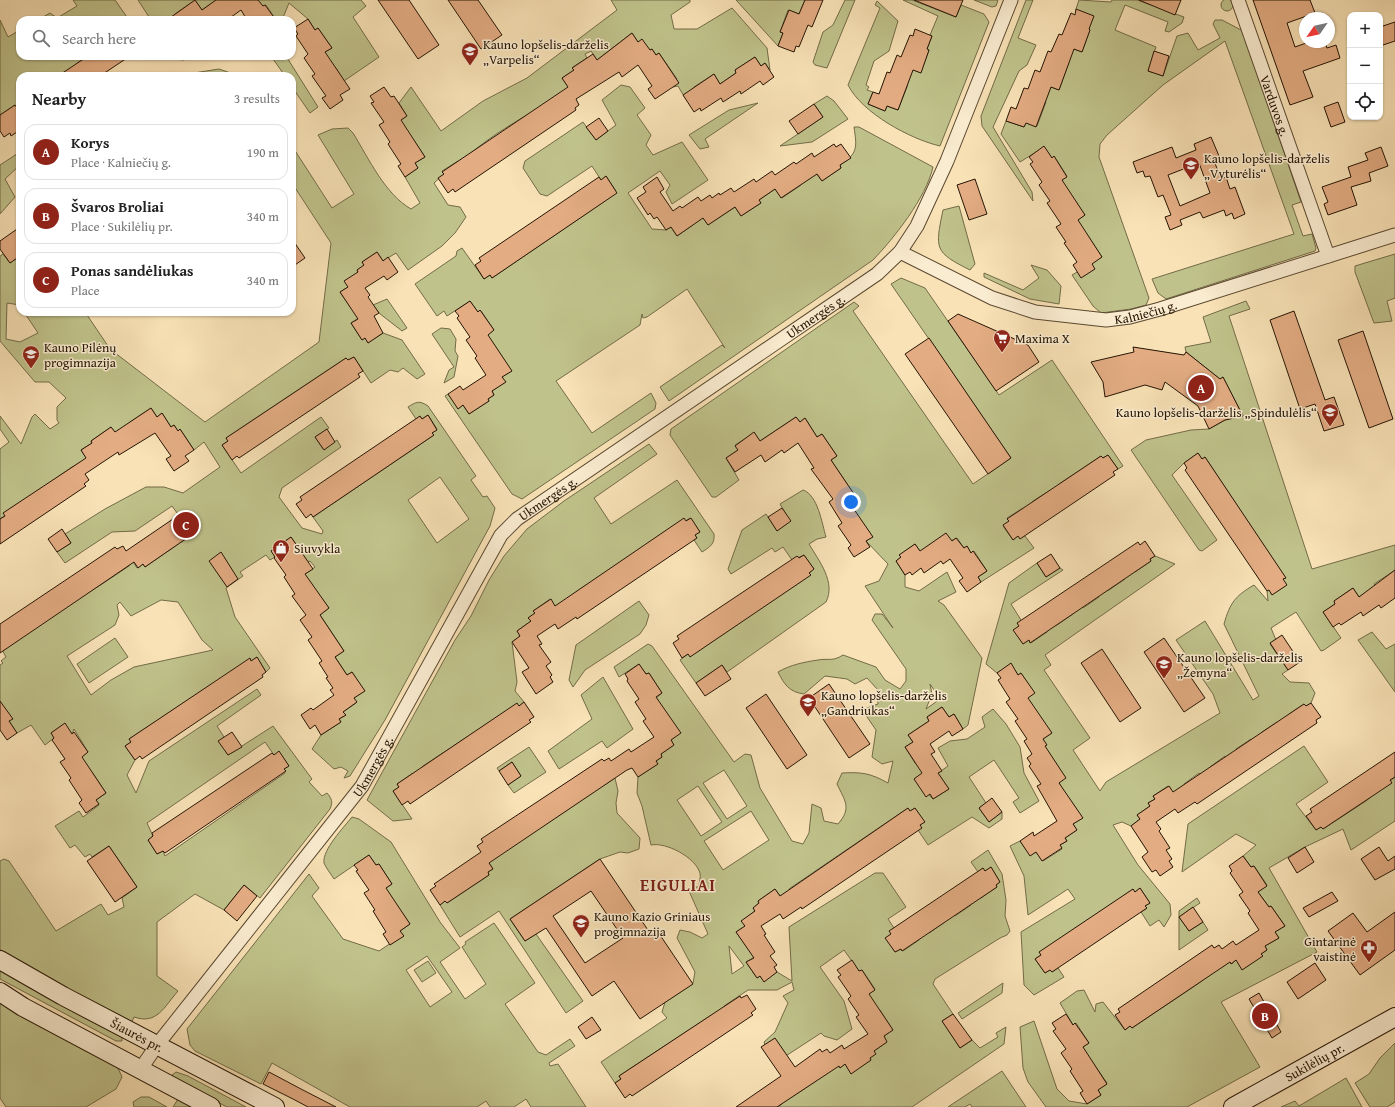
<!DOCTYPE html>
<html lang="en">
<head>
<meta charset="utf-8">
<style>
  body { margin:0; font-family:"Gentium Book Plus",serif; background:#f6f6f6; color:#222 }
  .controls { position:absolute; right:12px; top:12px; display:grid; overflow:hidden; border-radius:8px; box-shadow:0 1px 3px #0004 }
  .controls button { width:36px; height:36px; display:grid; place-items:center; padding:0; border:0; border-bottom:1px solid #e0e0e0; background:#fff; color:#222; font:20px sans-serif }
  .compass { position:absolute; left:1299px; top:12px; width:36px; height:36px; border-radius:50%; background:#fff; box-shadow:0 1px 3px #0004; rotate:236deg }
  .you { position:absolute; left:851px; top:502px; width:14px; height:14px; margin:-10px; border:3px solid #fff; border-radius:50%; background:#1a73e8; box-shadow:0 0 0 6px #1a73e833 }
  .badge { display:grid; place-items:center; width:26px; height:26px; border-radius:50%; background:#8f2418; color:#fff; font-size:13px; font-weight:700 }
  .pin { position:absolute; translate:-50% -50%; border:2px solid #fff; box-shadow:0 1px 4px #0006 }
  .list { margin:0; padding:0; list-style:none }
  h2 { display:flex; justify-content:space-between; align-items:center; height:52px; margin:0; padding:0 16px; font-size:17px }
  h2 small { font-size:13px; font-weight:400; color:#767676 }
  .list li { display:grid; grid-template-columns:26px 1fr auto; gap:12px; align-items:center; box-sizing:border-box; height:56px; margin:0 8px 8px; padding:0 8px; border:1px solid #e0e0e0; border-radius:12px }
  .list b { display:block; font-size:15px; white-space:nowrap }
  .list p { margin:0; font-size:13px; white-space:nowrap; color:#767676 }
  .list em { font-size:13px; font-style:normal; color:#767676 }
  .icon { flex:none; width:22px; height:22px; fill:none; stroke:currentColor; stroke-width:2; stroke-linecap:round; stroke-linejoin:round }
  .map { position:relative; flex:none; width:1395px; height:1107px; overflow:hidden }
  .search { position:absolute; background:#fff; box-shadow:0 1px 3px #0004; left:16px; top:16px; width:280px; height:44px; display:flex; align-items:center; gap:10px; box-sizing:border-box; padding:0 14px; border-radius:12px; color:#767676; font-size:15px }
  .panel { position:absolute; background:#fff; box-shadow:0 1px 3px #0004; left:16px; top:72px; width:280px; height:244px; border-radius:12px }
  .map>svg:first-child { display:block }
  .green { fill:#c0c28b; stroke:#726b47; fill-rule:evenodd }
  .building { fill:#e3ac83; stroke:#251403; fill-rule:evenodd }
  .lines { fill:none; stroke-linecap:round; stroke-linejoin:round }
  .street-casing { stroke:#5a4830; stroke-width:15 }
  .secondary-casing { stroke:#251403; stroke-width:20 }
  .street { stroke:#faecd0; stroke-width:13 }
  .secondary { stroke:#faecd0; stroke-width:18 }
  .labels { text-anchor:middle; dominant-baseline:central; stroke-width:3; stroke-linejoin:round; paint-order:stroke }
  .poi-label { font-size:13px; fill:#251403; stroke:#faecd0; text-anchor:start }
  .street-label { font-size:13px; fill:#251403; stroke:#faecd0 }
  .district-label { font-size:17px; font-weight:bold; letter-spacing:1px; fill:#7a1f14; stroke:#faecd0 }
</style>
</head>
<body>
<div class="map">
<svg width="1395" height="1107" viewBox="0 0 1395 1107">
  <rect width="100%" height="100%" fill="#f8e2b6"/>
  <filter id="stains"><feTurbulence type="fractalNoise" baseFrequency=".005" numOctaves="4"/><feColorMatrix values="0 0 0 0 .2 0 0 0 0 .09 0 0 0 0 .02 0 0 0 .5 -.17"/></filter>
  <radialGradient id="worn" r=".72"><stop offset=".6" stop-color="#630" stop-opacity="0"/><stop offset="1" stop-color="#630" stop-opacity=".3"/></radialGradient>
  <path class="green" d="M1221 5a6 6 0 1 1 12 0a6 6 0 1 1-12 0Z
    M 73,0 L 115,0 L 129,20 L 38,20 L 50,13 L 57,18 L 77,6 Z
    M 138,0 L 216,0 L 202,10 L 195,0 L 175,14 L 172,20 L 151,20 Z
    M 254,0 L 361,0 L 366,6 L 353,17 L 379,57 L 344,81 L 336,68 L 322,54 L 332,48 L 318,28 L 315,30 L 308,19 L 289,3 L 282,20 L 276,20 L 266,5 L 263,6 Z
    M 611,0 L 690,0 L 690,2 L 671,15 L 674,29 L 697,29 L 732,8 L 767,48 L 770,70 L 765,63 L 761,66 L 755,57 L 735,70 L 736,73 L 720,84 L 714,74 L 694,87 L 685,98 L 678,86 L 673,87 L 670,83 L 677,79 L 659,53 L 656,55 L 652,49 L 650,50 L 638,42 L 632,33 L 597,60 L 591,51 L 585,54 L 587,58 L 573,67 L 574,70 L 562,78 L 570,90 C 537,110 485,136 460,164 L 458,161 L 442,171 L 444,174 L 434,183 L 448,205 L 460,207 L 466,217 L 455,233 L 442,246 L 408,270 L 396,253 L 383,261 L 377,252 L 362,262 L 364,265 L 357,270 L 358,272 L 348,287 L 340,292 L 351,308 L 360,317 L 351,323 L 362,340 L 365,338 L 368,343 L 383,333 L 402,340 L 425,374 L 417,379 L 403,368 L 398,372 L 390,370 L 371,383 L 354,357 L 348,360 L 346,358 L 226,438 L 228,441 L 222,445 L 241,473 L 321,417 L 329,428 L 315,437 L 323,449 L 337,440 L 341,447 L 282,488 L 279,497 L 302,528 L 322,534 L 323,531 L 313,517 L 434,435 L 432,433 L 437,429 L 428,415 L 422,419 L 420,416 L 416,419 L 408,407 C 416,402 419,400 428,406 L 476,476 L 471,480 L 483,497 L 487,496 L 495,508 L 490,526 L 385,720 L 350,776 L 344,778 L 348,771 L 341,767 L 334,769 L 312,749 L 321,735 L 341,722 L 339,719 L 346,715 L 343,712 L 356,703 L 354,698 L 364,691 L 352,672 L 347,675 L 335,657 L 344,651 L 320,615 L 329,608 L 304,575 L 315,567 L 310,561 L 308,562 L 291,537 L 272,550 L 275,557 L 270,560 L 266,555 L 240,572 L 243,576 L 226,588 L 235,617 L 270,668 L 266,672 L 257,657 L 251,661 L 250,659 L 129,739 L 131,742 L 125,746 L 135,760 L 127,775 L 136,793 L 149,761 L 257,689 L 261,695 L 217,726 L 224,737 L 219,741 L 228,755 L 273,726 L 312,779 L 309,782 L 322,796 L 327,793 C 332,799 333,802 330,809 L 260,898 L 244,885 L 224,910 L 195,894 L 157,922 L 157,976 L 178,991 C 164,1007 157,1025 134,1017 L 131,1024 L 11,959 L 0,949 L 0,861 L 4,859 L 9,861 L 56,931 L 101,904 L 108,915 L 124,907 L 122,898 L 137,887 L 109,846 L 92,857 L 90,854 L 85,857 L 75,845 L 70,848 L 55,826 L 79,811 L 83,817 L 99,805 L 96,800 L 106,793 L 92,772 L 79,759 L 88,752 L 74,729 L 72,734 L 64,724 L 51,733 L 54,738 L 45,745 L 31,725 L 17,733 L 9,721 L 12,719 L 0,708 L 0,665 L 3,663 L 1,661 L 6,657 L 1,648 L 102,584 L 129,566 L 132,560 L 137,568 L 143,564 L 145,567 L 187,538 L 186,536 L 191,532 L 172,506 L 135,531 L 112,532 L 65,563 L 57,552 L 71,543 L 65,534 L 105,509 L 146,487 L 164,487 L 183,493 L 220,467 L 204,442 L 194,450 L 180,429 L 178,431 L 174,425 L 171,427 L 162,413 L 157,417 L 151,408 L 130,422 L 117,436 L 111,427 L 91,441 L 92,443 L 81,450 L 88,460 L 72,467 L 0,519 L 0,449 L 9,442 L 0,429 L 0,416 L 21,444 L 32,417 L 35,414 L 50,429 L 59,423 L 57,420 L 57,407 L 66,398 L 49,382 L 35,382 L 0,341 L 0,256 L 3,254 L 10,263 L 20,256 L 20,305 L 7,303 L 6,339 L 20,342 L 38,333 L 24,312 L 85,312 L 110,349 L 205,422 L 319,342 L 331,243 L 292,183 L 292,146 L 332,208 L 354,194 L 318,135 L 332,129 L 348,128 L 353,133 C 369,159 385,194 411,209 L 420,203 L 405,177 L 418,168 L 415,163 L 425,157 L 411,136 L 398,122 L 407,116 L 399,103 L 411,87 L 441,131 L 483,101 L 527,78 L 617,10 ZM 440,477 L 469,519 L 437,543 L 408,500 ZM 161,600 L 178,602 L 202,640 L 213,650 L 134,667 L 111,680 L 91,695 L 67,656 L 115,625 L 119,615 L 117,605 L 120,602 L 131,616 ZM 265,742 L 274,755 L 279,752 L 289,766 L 284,769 L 285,773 L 165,856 L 163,851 L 157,854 L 148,840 L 153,836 L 147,823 Z
    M 736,0 L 805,0 L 799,14 L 788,10 L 780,32 L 783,33 L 778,46 Z
    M 845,0 L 855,0 L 827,68 L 815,65 L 813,62 L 823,32 L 833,25 Z
    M 903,0 L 912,0 L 956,17 L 961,5 L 984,14 L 989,22 L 940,146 C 910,139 862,113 848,85 L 880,8 L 875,5 L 877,1 L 898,21 L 889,51 L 874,61 L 866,85 L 869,87 L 867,90 L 873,92 L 868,104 L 885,111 L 887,106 L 898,110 L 907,87 L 910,69 L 921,72 L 929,50 L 927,49 L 932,36 L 930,35 L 938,16 Z
    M 974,0 L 998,0 L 996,6 L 992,7 Z
    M 1026,0 L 1033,0 L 1018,38 L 1036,45 L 1027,65 L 1019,71 L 993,127 L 1032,192 L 1033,201 L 982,126 L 981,116 Z
    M 1079,0 L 1111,2 L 1112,0 L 1137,0 L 1184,17 L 1182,23 L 1169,32 L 1165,31 L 1168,22 L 1125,5 L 1115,30 L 1156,47 L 1148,71 L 1163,76 L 1177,36 L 1188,33 L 1198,50 L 1220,38 L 1213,24 L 1215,20 L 1222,20 L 1243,31 L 1301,202 L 1292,205 L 1303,236 L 1312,234 L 1316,248 L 1315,251 L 1166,299 L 1158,293 L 1152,279 L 1294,234 L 1225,41 L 1163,85 L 1107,135 L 1100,144 L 1099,157 L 1149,298 L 1146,305 L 1131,309 L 1101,313 L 1093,306 L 1072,275 L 1102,257 L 1088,236 L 1075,222 L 1085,215 L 1072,196 L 1059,182 L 1067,176 L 1054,156 L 1052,158 L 1044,147 L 1020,162 L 1001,134 L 1006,121 L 1024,127 L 1026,123 L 1037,126 L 1046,102 L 1042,101 L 1048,86 L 1059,90 L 1068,65 L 1071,48 L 1082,52 L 1090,30 L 1076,9 Z
    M 0,20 L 8,37 L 20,30 L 20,56 L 88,56 L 77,63 L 68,73 L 66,71 L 58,76 L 20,76 L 20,105 L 17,108 L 15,105 L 0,115 Z
    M 175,56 L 206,56 L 182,60 L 174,57 Z
    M 271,56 L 286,56 L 318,107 L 310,113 L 292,87 L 292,76 L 285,76 Z
    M 219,69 L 239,76 L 181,75 Z
    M 621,85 L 630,87 L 645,108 L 637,115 L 651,135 L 646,145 L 653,155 L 682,142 L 708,180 L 672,204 L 666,192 L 670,185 L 660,171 L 628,193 L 652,229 L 666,230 L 671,227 L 677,236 L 693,225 L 701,215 L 708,225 L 735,207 L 741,216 L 761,203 L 759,200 L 775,189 L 782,198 L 801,185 L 800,182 L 815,172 L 822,181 L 841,168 L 840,165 C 858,153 857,148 854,127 L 859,127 L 933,167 C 926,198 894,238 873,260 L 669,401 L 660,387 L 722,345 L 725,348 L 687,289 L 647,317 L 643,318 L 642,314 L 640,325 L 556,381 L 592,433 L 651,393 L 656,403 L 655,409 L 522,499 L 512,494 L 445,396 L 448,394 L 459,408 L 463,405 L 469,414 L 489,401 L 488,399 L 494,395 L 492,391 L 505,382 L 502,377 L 511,371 L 485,337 L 494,330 L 481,311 L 478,312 L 470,301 L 447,316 L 444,311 L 437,316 L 415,284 L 456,256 L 457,251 L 462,248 L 484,279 L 490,275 L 492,278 L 612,196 L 611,194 L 616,191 L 606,176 L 601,180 L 592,166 L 547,196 L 540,194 L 523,168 L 525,161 L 583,122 L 596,140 L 616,125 L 602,100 Z
    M 827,96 L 834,101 L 848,119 L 812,142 L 780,146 L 823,117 L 814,104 Z
    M 758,103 L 705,139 L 709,147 L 700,149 L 689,135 L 729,110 Z
    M 20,152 L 20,165 L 5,179 L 15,197 L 0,214 L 0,165 Z
    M 959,206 L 975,264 L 970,270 C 934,252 935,249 943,210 Z
    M 1395,254 L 1395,298 L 1387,301 L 1392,321 L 1374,323 L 1355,272 L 1355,266 Z
    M 1031,265 L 1047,270 L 1061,286 L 1059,304 L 1030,299 L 984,277 L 984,273 L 1023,290 L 1039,278 Z
    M 901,278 L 925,288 L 999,395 L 1052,360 L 1123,466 L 1118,469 L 1108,455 L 1103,458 L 1101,456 L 1059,484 L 1051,493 L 1049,491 L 1033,501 L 1025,511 L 1023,508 L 1007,518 L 1009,521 L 1003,526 L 1013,540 L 1018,536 L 1025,536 L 1034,548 L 981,582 L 978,577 L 987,571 L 974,551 L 971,553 L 967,546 L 964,548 L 957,538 L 922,554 L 915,544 L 900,555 L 901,557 L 896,561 L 905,575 L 905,587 L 919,591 L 947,572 L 956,592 L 938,601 L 944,605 L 982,658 L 968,725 L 963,729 L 954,714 L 949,717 L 942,707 L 927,717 L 929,721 L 908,735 L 913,742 L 905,747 L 915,763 L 924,772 L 914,779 L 933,799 L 949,789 L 938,773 L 948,766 L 938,748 L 950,741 L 967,739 L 985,727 L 982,717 L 993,709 L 1006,724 L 1020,747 L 1024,773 L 1039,801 L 1020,813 L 1013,802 L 1019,798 L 994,760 L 969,777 L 986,803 L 979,808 L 989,822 L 1002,812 L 1002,819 L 989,828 L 972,817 L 928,845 L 918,830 L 920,825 L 924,822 L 915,808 L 910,811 L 908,808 L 789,889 L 791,892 L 781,897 L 775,889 L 758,901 L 759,903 L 753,908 L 755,911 L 742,921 L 745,926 L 736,932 L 747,947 L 756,956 L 746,962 L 757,978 L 760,976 L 764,981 L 777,972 L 792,981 L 789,927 L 875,873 L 883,873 L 906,907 L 888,919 L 894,928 L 891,934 L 886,938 L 895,952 L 901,949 L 903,951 L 919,940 L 918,937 L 927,931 L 929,933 L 945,922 L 944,920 L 953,914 L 955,916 L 971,905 L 970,902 L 981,898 L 997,887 L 996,885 L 1000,882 L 991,867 L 985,871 L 983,868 L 978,872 L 971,862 L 988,850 L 1002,874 L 1006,900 L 1005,916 L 1010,931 L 1007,935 L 1000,938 L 935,979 L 933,984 L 953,1014 L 942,1021 L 960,1048 L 972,1040 L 980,1048 L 998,1037 L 996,1033 L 1006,1027 L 1004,1044 L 912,1107 L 778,1107 L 782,1104 L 780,1102 C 802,1093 819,1078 837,1063 L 840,1068 L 845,1064 L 851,1073 L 871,1060 L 870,1058 L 874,1051 L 887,1042 L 884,1036 L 893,1030 L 880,1010 L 877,1012 L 867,996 L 875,989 L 862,970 L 859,971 L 844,950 L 820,967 L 844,1001 L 852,1029 L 837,1040 L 824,1036 L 821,1033 L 775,1063 L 771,1061 L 784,1052 L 765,1045 L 764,1042 L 775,1032 L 788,1003 L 783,996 L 794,990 L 792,982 L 777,990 L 748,990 L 724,1006 L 726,1009 L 715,1016 L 713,1014 L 619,1076 L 621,1079 L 615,1083 L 601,1062 L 667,1018 L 662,1012 L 665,1002 L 693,983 L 695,972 L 677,938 L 680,930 L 690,932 L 702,938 L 708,934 L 689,891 L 699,886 C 699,882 701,877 700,873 C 695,857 666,842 651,845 L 642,806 L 637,793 L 638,777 L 658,764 L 656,761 L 662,757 L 661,754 L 674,745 L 671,740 L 680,733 L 654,700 L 662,693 L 649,673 L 646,674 L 639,664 L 619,677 L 614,667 L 648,644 L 652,646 L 734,762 L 745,754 L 751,755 L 760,788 L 792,841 L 803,844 L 809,833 L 812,804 L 821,808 L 824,821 L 838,824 C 852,808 845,801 837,784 L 842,773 C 862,772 870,773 888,783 L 893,761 L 882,764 L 872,757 L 876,730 L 865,714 L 867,708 L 878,704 L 878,690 L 867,678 L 855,684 L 847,679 L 825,676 L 804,694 C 789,692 784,684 778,672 C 790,665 804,662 818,660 C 829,658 832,662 843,655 L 876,667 L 885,680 L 900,689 L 906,681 L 906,669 L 872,620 L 875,614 L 882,614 L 893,628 L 865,586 L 879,581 L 888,564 L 866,541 L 872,537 L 849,502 L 856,497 L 831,460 L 837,456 L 822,434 L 817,437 L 805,418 L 800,422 L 796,417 L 760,441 L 754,433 L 735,445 L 738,450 L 726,458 L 739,480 L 716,497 L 712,497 L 670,435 L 671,429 L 854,302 L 859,306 L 853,311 L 973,484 L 1011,458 L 891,284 ZM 930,684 L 940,699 L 926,709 L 932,694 ZM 724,770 L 747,806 L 727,819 L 703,783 ZM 698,786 L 722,822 L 701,836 L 677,800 ZM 751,811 L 769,840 L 723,870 L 704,841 ZM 729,946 L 744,966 L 732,974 Z
    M 387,299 L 407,328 L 402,331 L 379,313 L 373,305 Z
    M 1246,301 L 1250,309 L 1229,316 L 1312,569 L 1395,545 L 1395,572 L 1394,571 L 1374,584 L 1376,586 L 1359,597 L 1353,588 L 1334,601 L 1335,604 L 1323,612 L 1341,638 L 1324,650 L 1321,651 L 1296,612 L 1271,628 L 1276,640 L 1270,644 L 1288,670 L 1282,674 L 1290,682 L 1309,683 L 1315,693 L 1311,703 L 1306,706 L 1304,704 L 1289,714 L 1279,724 L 1277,722 L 1262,732 L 1253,742 L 1251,739 L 1236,749 L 1237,752 L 1227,759 L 1225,756 L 1210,767 L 1211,770 L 1202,776 L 1199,773 L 1184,784 L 1185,787 L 1174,794 L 1168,786 L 1153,796 L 1155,799 L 1148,803 L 1150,806 L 1137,815 L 1140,819 L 1131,826 L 1122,822 L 1113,825 L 1138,865 L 1170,904 L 1171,915 L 1164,927 L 1159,920 L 1150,926 L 1141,912 L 1146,909 L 1145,906 L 1150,903 L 1140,888 L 1135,892 L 1133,889 L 1035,959 L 1045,973 L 1050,970 L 1052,972 L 1058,968 L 1064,977 L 1034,995 L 1024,985 L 1021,932 L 1075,899 L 1068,889 L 1028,915 L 1024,876 L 1010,846 L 1020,841 L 1030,855 L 1036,852 L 1043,861 L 1062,849 L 1060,845 L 1067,841 L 1065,838 L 1077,830 L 1073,824 L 1082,818 L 1067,800 L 1043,748 L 1046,745 L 1043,739 L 1052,733 L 1025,700 L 1034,693 L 1021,673 L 1018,675 L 1011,664 L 997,673 L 986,664 L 1009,583 L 1037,563 L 1046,577 L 1060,568 L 1063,570 L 1011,604 L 1021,620 L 1019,626 L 1014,630 L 1023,644 L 1029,640 L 1031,643 L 1047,632 L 1045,629 L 1057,625 L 1073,614 L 1071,612 L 1081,605 L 1083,608 L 1099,597 L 1097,594 L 1109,590 L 1125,579 L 1123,577 L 1133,570 L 1135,572 L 1151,561 L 1150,559 L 1155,556 L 1175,564 L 1045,655 L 1051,665 L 1044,670 L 1090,738 L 1073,750 L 1100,791 L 1106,782 L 1220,713 L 1213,694 L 1176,640 L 1205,621 L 1253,700 L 1259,696 L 1224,624 C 1230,603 1235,596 1254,585 L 1268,601 L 1267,591 L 1285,578 L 1205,457 L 1202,459 L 1198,453 L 1184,463 L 1172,475 L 1217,540 L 1202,551 L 1199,550 L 1131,450 L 1146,440 L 1191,430 L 1209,429 L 1225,420 L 1243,416 L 1223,377 L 1220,379 L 1186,352 L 1185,347 L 1211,342 L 1203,317 Z
    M 441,328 L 450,329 L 456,339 L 455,351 L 458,356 L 454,377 L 444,383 L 449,370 L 454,367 L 432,334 Z
    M 649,444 L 657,454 L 594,498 L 611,524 L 677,480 L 714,534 C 715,544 710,547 702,552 L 694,540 L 697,538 L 695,535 L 700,532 L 690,518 L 580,589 L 556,608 L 550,599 L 533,611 L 535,613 L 528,618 L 531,621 L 517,631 L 520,636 L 512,642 L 517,682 L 515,691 L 524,702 L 519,706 L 517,704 L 423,766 L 415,776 L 413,773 L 397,784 L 399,787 L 393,791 L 412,819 L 393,821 L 367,800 L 455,640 L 471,616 L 489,580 L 504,556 L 527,529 L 564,501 Z
    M 803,490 C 818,495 822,524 826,537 L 817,539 L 809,544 C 819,561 836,582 826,602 L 727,672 L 722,665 L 696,683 L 680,660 L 688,654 L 690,656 L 810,575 L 809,573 L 814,569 L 804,555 L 792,560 L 783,547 L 775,552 L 772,548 L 731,574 L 728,569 L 742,530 L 766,514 L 777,531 L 790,521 L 780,504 Z
    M 639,601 L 649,615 L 646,625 L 640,634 L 585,670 L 573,687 L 569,680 L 576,645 Z
    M 1372,632 L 1386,649 L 1395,644 L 1395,692 L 1358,640 Z
    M 115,638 L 128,657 L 89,683 L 77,664 Z
    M 603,677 L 633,729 L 607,748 L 602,741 L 559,769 L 548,751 L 592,719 L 581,695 Z
    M 1304,746 L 1328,782 L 1296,804 L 1316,830 L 1321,827 L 1323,829 L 1366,801 L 1395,777 L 1395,821 L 1351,850 L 1343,829 L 1305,847 L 1269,868 L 1317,952 L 1221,1002 L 1260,1067 L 1187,1107 L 1046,1107 L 1028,1082 L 1023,1068 L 1020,1027 L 1034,1021 L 1057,1089 L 1069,1101 L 1087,1104 L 1101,1095 L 1098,1090 L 1107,1083 L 1093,1063 L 1080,1049 L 1089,1043 L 1076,1023 L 1073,1025 L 1060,1003 L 1077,991 L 1084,990 L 1095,1012 L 1096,1004 L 1103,1002 L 1125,1030 L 1130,1026 L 1132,1028 L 1199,983 L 1228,959 L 1232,964 L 1236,960 L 1262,956 L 1261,954 L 1267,950 L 1265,946 L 1279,938 L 1275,932 L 1285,926 L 1271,906 L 1269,907 L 1258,892 L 1267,885 L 1254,866 L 1251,867 L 1243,856 L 1256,845 L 1236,834 L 1182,872 L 1188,824 Z
    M 529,747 L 546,772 L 514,793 L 508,785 L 521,776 L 512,762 L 499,771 L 497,768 Z
    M 615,778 L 618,791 L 616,803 L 617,813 L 640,838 L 639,849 L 628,853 L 620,852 L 600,859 L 510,919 L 525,941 L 536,934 L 583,1001 L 566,1013 L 499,911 L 460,937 L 440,905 L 445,901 L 447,903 L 489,875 L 488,872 L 493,869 L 487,860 Z
    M 352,817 L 359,819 L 391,842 L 440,922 L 460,948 L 440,962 L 465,999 L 486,984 L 462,947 L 466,944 L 465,942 L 494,923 L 535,983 L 505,1004 L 538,1052 L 546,1055 L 570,1039 L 575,1046 L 549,1063 L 550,1066 L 558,1064 L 586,1107 L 531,1107 L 526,1099 L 514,1107 L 490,1107 L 486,1101 L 477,1107 L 350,1107 L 272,1063 L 261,1084 L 195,1051 L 190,1045 L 187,1029 L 309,874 L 319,888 L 312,896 L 343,939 L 379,951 L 403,935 L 400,931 L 410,924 L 396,904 L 383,890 L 392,884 L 379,864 L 376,865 L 369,855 L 334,879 C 331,874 326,868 324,863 C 322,850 344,827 352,817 ZM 427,956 L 452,992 L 430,1007 L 406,970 Z
    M 1197,898 L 1200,903 L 1179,917 L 1189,931 L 1203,922 L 1208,930 L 1179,950 L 1179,911 Z
    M 428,961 L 436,973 L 422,982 L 414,970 Z
    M 0,968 L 122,1037 L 122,1041 L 116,1041 L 0,979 Z
    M 1003,983 L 1002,993 L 962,1019 L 958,1013 Z
    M 0,1002 L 117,1066 L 122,1077 L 116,1089 L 86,1107 L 6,1107 L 0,1098 Z
    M 1395,1043 L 1395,1102 L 1387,1107 L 1370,1107 L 1355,1083 L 1369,1074 L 1380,1058 Z
    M 1002,1071 L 1026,1107 L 972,1107 L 970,1104 L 965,1107 L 948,1107 Z
    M 176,1072 L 188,1076 L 246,1107 L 227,1107 L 176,1080 L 172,1075 Z
    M 1346,1078 L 1362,1107 L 1281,1107 L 1295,1101 L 1299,1106 Z
    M 141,1097 L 149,1097 L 167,1107 L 134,1107 L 133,1102 Z
    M 178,1099 L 195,1107 L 173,1107 Z"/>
  <path class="building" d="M 195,0 L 202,10 L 216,0 L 258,0 L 263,6 L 265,5 L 276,20 L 247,20 L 241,10 L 227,20 L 167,20 Z
    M 378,0 L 409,0 L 439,45 L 418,59 Z
    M 448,0 L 478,0 L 502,35 L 481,49 Z
    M 805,0 L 823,0 L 812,27 L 808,25 L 799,47 L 796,46 L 794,52 L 778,46 L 783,33 L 780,32 L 789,10 L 799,14 Z
    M 914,0 L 963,0 L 956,17 Z
    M 1139,0 L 1181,0 L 1175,15 Z
    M 1253,0 L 1310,0 L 1315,13 L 1287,23 L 1295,47 L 1309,42 L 1325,42 L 1327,48 L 1336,45 L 1340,58 L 1303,71 L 1313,97 L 1290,105 Z
    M 1076,9 L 1094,16 L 1089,29 L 1090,30 L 1082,52 L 1074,49 L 1059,90 L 1051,87 L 1036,127 L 1026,123 L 1024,127 L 1006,121 L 1011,107 L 1016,109 L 1024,88 L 1028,89 L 1035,70 L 1040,72 L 1048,51 L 1051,52 L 1059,34 L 1062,35 L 1071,13 L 1075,15 Z
    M 308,19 L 315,30 L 318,28 L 332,48 L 325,52 L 350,89 L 340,95 L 343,100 L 330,109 L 322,98 L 326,96 L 312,76 L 315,74 L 304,58 L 308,54 L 296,36 L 298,34 L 294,28 Z
    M 1395,22 L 1395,41 L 1380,46 L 1380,27 Z
    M 915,29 L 932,36 L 927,49 L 929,50 L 921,73 L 913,70 L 898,110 L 887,106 L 885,111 L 868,104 L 873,92 L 879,94 L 887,72 L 890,73 L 897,55 L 901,57 L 910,35 L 913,36 Z
    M 632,33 L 638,42 L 642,39 L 650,50 L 652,49 L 656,55 L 659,53 L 679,83 L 655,99 L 648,89 L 652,86 L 638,65 L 622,77 L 619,72 L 576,99 L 579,105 L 575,108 L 576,110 L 455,192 L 453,189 L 448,193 L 438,178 L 444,174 L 442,172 L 568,87 L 562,78 L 574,70 L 572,68 L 593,54 L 597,60 Z
    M 1154,51 L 1169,56 L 1163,76 L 1148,71 Z
    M 88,56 L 130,56 L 100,76 L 58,76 Z
    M 755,57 L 761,66 L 765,63 L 774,77 L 763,85 L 760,81 L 741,94 L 740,91 L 723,102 L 721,98 L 701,111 L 700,108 L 694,112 L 683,95 L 714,74 L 720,84 L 736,73 L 735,70 Z
    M 384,87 L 391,97 L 394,96 L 407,116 L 401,120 L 425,157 L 415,163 L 418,168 L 405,177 L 398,166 L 401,164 L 388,144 L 390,142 L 379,125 L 384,122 L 371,103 L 374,102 L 370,96 Z
    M 1338,102 L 1345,122 L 1331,127 L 1324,107 Z
    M 814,104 L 823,117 L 798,134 L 789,121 Z
    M 15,105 L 20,112 L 20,130 L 11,136 L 10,133 L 4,137 L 0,131 L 0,115 Z
    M 599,118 L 608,131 L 596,140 L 586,127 Z
    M 1211,137 L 1219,156 L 1213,158 L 1221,179 L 1226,177 L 1230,189 L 1235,187 L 1245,214 L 1234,219 L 1232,213 L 1226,216 L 1224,210 L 1203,218 L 1200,212 L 1180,220 L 1182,225 L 1170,230 L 1165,217 L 1171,215 L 1163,195 L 1158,197 L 1150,176 L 1145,177 L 1143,171 L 1137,173 L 1133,162 L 1172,147 L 1176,158 L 1196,150 L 1194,144 ZM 1199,163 L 1210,193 L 1180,206 L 1168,175 Z
    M 834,144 L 836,147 L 841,144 L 851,158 L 840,165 L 841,168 L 822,181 L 817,174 L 781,198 L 775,189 L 759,200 L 761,203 L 741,216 L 735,207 L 708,225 L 703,218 L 677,236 L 671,227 L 666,230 L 657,217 L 654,219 L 650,213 L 648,215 L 637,198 L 646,192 L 643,187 L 657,177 L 664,189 L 660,192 L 673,211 L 680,206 L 682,208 L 698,197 L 701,201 L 710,195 L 712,198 L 719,193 L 720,195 L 731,188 L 734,192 L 754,179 L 756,182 L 772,171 L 775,175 L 794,162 L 796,164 L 812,153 L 814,157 Z
    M 1044,146 L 1052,158 L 1054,156 L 1067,177 L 1062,180 L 1085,215 L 1078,220 L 1102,257 L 1092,264 L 1095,269 L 1081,278 L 1073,265 L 1077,262 L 1064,243 L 1066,242 L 1056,227 L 1061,224 L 1047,203 L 1050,201 L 1039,185 L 1042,182 L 1030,164 L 1033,162 L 1029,157 Z
    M 1381,147 L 1388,166 L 1369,173 L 1371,181 L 1351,187 L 1357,205 L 1328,215 L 1324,204 L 1328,202 L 1322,187 L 1351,177 L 1348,167 L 1368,160 L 1365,153 Z
    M 606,176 L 617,193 L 492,278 L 490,275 L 484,279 L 475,265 L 481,261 L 479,258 L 599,177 L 601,180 Z
    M 975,179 L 987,214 L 969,220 L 957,185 Z
    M 20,227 L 20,256 L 10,263 L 0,249 L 0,241 Z
    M 292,239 L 305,258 L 292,267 Z
    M 377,252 L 383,261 L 388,257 L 398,272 L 387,280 L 384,276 L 365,288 L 370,295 L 368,297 L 379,313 L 374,316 L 383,333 L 368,343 L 365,338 L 362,340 L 351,323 L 358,319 L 340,292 L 348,287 L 344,281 L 358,272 L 357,270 L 364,265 L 362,262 Z
    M 470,301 L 478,312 L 480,310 L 494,330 L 488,335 L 512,371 L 502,377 L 506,382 L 492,391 L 494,395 L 488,399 L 489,401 L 469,414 L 463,405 L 458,409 L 448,394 L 460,386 L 463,390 L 486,375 L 475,358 L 477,356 L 466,340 L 470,337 L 457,318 L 459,316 L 455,311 Z
    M 1294,311 L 1325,400 L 1334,397 L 1344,425 L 1324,431 L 1315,404 L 1300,409 L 1270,320 Z
    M 958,314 L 1028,345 L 1039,362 L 996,391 L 948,321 Z
    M 1363,331 L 1393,419 L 1369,428 L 1338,340 Z
    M 929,338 L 1011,458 L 988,474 L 905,354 Z
    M 1133,347 L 1184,355 L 1186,352 L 1220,379 L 1223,377 L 1243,416 L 1225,420 L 1209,429 L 1198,406 L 1165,382 L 1162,390 L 1145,385 L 1105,397 L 1103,382 L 1091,362 L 1134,352 Z
    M 354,357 L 363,371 L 358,374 L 360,377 L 239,458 L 237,456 L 232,460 L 222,445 L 228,441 L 226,438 L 346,358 L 348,360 Z
    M 151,408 L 157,417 L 162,413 L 171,427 L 174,425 L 178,431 L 180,429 L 194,450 L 185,456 L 189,461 L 174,471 L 166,459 L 171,456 L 155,433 L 119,455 L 118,452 L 85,474 L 89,480 L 84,484 L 86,486 L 0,544 L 0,519 L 5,516 L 3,513 L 86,458 L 81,450 L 92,443 L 91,441 L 111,427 L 115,432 Z
    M 428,415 L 437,430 L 432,433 L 434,435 L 313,517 L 311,514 L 306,518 L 296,504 L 302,500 L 300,497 L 420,416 L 422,419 Z
    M 796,417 L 800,422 L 805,418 L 817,437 L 822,434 L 837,456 L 831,460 L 856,497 L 849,502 L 873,537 L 866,541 L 870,547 L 854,557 L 848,548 L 851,545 L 838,526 L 842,523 L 829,502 L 833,499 L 811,469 L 814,468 L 798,443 L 784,453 L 782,450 L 765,462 L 761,455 L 735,472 L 726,458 L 738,450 L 735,446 L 754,432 L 760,441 Z
    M 327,429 L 335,442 L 324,450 L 315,437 Z
    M 1198,453 L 1202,459 L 1205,457 L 1286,578 L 1283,579 L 1287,585 L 1272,595 L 1269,590 L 1267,591 L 1185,470 L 1187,468 L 1184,463 Z
    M 1108,455 L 1118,469 L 1113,472 L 1115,475 L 1020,539 L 1018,536 L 1013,540 L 1003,525 L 1009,521 L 1007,519 L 1101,456 L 1103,458 Z
    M 782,508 L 791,521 L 777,531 L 768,517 Z
    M 181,518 L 191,533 L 186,536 L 187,538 L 145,567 L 143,564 L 138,568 L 134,562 L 0,653 L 0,624 L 115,547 L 117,549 L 123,546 L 126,551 L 173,519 L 175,522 Z
    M 684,518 L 686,521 L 691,518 L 700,532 L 695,535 L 697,538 L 577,619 L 576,617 L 558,629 L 555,624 L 537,636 L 542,644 L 539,645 L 551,662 L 546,666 L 552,675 L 550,677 L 553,682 L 536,694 L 522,672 L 529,668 L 512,642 L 520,636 L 517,631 L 531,621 L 528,618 L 535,613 L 533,611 L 551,599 L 555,606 Z
    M 62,529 L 71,543 L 57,552 L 48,539 Z
    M 946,533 L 952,541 L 956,538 L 964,548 L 967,546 L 971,553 L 973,551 L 987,571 L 978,577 L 981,582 L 967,592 L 959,581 L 963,578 L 950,559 L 943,564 L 941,561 L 924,573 L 921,568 L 912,575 L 910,572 L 905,575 L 896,561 L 901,557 L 899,555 L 915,544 L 920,551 Z
    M 291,537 L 313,569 L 305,574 L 329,608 L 320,615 L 344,651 L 335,657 L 347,675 L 352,672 L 365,691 L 354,698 L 357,702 L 343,712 L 346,715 L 339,719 L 341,722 L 321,735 L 315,725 L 310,729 L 301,715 L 311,708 L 313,710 L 334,695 L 330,690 L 333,688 L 326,678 L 328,677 L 319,663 L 322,661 L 308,640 L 312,637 L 300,620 L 306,615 L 292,596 L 295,594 L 284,577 L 286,575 L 274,558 L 275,557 L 271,551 Z
    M 1145,541 L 1155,556 L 1150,559 L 1151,561 L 1030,643 L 1029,640 L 1023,644 L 1013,630 L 1019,626 L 1017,623 L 1138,542 L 1140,545 Z
    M 221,552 L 238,579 L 227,587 L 209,561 Z
    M 1051,554 L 1060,568 L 1046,577 L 1037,563 Z
    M 804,555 L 814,569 L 809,573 L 811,575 L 690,657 L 688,654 L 682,658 L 673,643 L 679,639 L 677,636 L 797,556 L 799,558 Z
    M 1395,570 L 1395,598 L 1381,608 L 1379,605 L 1363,616 L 1361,612 L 1341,625 L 1339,623 L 1333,627 L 1323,612 L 1335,604 L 1334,601 L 1353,588 L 1359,597 Z
    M 1282,635 L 1300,662 L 1288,670 L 1270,643 Z
    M 1164,638 L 1205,698 L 1184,712 L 1144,652 Z
    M 1102,649 L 1141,708 L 1120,722 L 1081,663 Z
    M 257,657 L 266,672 L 262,675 L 263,677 L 142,759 L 140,756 L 135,760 L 125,746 L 131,742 L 129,739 L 250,658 L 251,661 Z
    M 1011,663 L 1018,675 L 1021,673 L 1035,693 L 1028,698 L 1052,733 L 1043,739 L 1047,745 L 1045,746 L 1066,778 L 1059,783 L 1083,818 L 1073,824 L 1077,830 L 1065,838 L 1067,841 L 1060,845 L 1062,848 L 1042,861 L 1036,852 L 1030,856 L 1020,841 L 1033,832 L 1034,836 L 1057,821 L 1037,786 L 1041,784 L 1029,766 L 1031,764 L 1027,758 L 1032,754 L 1024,741 L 1027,739 L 1015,721 L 1018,719 L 1006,702 L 1010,699 L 998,680 L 1001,678 L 997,673 Z
    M 639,664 L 646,674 L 649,673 L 662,693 L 656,697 L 681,733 L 671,740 L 674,745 L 661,754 L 662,757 L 656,761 L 658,764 L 638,777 L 632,768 L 627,770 L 489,863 L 493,869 L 488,872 L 489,875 L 447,903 L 445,901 L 440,905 L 430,890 L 436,886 L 434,884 L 481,852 L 477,846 L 483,842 L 481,839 L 602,759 L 604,761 L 609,758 L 611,761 L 629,749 L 631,752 L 654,737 L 643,721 L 646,719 L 635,702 L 639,699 L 627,681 L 628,679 L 625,674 Z
    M 722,665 L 731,679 L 705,696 L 696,683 Z
    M 829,684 L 870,744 L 849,758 L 809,698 Z
    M 766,694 L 807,755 L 787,769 L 746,708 Z
    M 0,701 L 13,719 L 9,721 L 17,733 L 7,740 L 0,730 Z
    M 524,702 L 534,717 L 529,720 L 531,722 L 410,804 L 408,801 L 402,805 L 393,791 L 399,787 L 397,784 L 517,703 L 519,706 Z
    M 1311,703 L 1321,717 L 1316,720 L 1317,723 L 1197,804 L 1195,802 L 1178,813 L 1175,809 L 1156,822 L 1161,829 L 1159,831 L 1170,848 L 1166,850 L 1172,859 L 1169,861 L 1173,867 L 1160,876 L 1156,870 L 1152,872 L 1142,857 L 1148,852 L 1131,826 L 1140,819 L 1137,815 L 1150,806 L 1148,803 L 1155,799 L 1153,796 L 1169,786 L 1173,792 L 1304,704 L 1306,706 Z
    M 942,707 L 949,717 L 954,714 L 963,729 L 952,736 L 949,731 L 930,744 L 935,752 L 931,754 L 942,771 L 938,773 L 949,789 L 933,799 L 930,794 L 926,797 L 914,779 L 922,773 L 905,747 L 913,742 L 908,735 L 929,721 L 927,717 Z
    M 65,723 L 72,734 L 74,732 L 88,752 L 82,757 L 106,793 L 96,800 L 99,804 L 86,813 L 79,803 L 82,800 L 69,780 L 71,778 L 60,762 L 65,759 L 52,740 L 54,738 L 51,733 Z
    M 232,732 L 242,747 L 228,755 L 218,741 Z
    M 279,751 L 289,766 L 284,769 L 286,771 L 165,853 L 163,851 L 157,854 L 148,840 L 153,836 L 152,833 L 272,753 L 274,755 Z
    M 1395,752 L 1395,777 L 1390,780 L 1392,783 L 1323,829 L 1321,827 L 1316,830 L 1306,816 L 1312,812 L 1310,809 Z
    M 512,762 L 521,776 L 508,785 L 499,771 Z
    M 992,798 L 1002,812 L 989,822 L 979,808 Z
    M 908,808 L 910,811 L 915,808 L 925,822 L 920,825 L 922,828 L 802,909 L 801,907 L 783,919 L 780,914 L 761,926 L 766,934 L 764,935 L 775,952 L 770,956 L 777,965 L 774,967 L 777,972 L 764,982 L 760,976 L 757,978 L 746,962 L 754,958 L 736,932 L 745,926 L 741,921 L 755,911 L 753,908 L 759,903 L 758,901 L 775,889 L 780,896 Z
    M 109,846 L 137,887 L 115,902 L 87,861 Z
    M 1305,847 L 1314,862 L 1297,873 L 1288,858 Z
    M 1379,847 L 1388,861 L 1395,856 L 1395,869 L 1375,880 L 1361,859 Z
    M 369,855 L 376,865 L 379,864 L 392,884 L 386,888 L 410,924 L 400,931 L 404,936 L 390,945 L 383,934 L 386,932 L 373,911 L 375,910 L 364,893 L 369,890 L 356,871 L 358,870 L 354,865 Z
    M 1243,856 L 1251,867 L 1254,866 L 1267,886 L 1258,892 L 1269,907 L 1271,906 L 1285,926 L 1275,932 L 1279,938 L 1265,946 L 1267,950 L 1261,954 L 1263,956 L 1242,970 L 1236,960 L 1231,964 L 1230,962 L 1132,1028 L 1130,1026 L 1125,1030 L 1115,1015 L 1120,1012 L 1118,1009 L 1212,945 L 1214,948 L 1219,945 L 1222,949 L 1233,941 L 1236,945 L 1259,930 L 1248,913 L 1250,911 L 1239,895 L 1243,892 L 1230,873 L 1232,871 L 1229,866 Z
    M 600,859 L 654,939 L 660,935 L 693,984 L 640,1019 L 614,981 L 592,996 L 546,928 L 525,941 L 510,919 ZM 591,891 L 623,938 L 585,963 L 553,916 Z
    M 991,867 L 1000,882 L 996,885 L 997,887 L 902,951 L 901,949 L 895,952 L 885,938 L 891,934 L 889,931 L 983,868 L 985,871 Z
    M 244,885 L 257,896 L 237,921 L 224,910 Z
    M 1140,888 L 1150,903 L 1145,906 L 1147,908 L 1052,972 L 1050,970 L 1045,973 L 1035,959 L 1041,955 L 1039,952 L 1133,889 L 1135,892 Z
    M 1332,892 L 1338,901 L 1309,917 L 1303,908 Z
    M 1193,907 L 1203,922 L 1189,931 L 1179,917 Z
    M 1395,912 L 1395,950 L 1360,975 L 1328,931 L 1353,913 L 1367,932 Z
    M 852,960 L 859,971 L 862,970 L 875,990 L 869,994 L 893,1030 L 884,1036 L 887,1042 L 874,1051 L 876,1054 L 870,1058 L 871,1060 L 851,1074 L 845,1064 L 840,1068 L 839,1066 L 777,1107 L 736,1107 L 781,1076 L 761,1047 L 775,1038 L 795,1067 L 820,1049 L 822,1052 L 827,1049 L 830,1053 L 842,1045 L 844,1049 L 868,1034 L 856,1017 L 859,1015 L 848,999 L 851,996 L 838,977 L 841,975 L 837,970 Z
    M 1315,963 L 1326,980 L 1298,999 L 1287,982 Z
    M 1259,993 L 1281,1032 L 1272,1038 L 1249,999 Z
    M 747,995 L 756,1009 L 751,1013 L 753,1015 L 632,1096 L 630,1094 L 625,1098 L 615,1083 L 621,1079 L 619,1076 L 740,996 L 741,998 Z
    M 953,1014 L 972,1040 L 960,1048 L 942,1021 Z
    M 1066,1014 L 1073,1025 L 1075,1023 L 1089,1043 L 1083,1047 L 1107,1084 L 1098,1090 L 1101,1095 L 1087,1104 L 1080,1093 L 1083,1091 L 1070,1071 L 1072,1069 L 1061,1053 L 1066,1049 L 1053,1031 L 1056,1029 L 1052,1023 Z
    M 592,1017 L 601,1030 L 586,1039 L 578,1027 Z
    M 269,1072 L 301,1089 L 336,1107 L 308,1107 L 293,1099 L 263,1084 Z"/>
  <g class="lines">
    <g class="street-casing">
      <g id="street">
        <path id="s1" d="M 1238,0 L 1328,256"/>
        <path id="s2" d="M 900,252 L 992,298 L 1035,312 L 1106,320 L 1130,317 L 1160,309 L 1395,235"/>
        <path id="s3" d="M 140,1070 L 157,1045 L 362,786 L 501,535 L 517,519 L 877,274 L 900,252 L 917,226 L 947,161 L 1011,0"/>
      </g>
    </g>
    <g class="secondary-casing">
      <g id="secondary">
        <path id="s4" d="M 0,960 L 63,996 L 275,1107"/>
        <path d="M 0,992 L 23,1007 L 211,1107"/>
        <path id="s5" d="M 1233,1107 L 1395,1017"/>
      </g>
    </g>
    <use href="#street" class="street"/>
    <use href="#secondary" class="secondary"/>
  </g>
  <defs>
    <g id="school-pin" transform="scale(0.9)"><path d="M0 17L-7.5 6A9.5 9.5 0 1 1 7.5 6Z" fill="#8f2418" stroke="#faecd0"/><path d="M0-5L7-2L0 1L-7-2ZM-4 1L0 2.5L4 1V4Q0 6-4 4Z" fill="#fff"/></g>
    <g id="supermarket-pin" transform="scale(0.9)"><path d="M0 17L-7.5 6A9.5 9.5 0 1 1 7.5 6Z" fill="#8f2418" stroke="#faecd0"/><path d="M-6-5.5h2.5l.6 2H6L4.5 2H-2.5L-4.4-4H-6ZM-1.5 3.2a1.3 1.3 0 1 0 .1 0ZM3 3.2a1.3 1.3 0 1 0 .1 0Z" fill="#fff"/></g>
    <g id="shop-pin" transform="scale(0.9)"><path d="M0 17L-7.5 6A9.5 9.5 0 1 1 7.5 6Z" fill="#8f2418" stroke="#faecd0"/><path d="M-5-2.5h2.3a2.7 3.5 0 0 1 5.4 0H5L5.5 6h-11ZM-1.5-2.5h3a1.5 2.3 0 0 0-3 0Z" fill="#fff"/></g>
    <g id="pharmacy-pin" transform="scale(0.9)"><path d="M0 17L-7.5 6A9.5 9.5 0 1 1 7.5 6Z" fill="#8f2418" stroke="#faecd0"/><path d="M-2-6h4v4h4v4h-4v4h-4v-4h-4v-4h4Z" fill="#fff"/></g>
  </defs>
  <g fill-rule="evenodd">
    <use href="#school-pin" x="470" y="51"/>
    <use href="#school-pin" x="1191" y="165"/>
    <use href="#supermarket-pin" x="1002" y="338"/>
    <use href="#school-pin" x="31" y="354"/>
    <use href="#school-pin" x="1330" y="412"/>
    <use href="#shop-pin" x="281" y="548"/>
    <use href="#school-pin" x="1164" y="664"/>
    <use href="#school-pin" x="808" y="702"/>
    <use href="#school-pin" x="581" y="923"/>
    <use href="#pharmacy-pin" x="1369" y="948"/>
  </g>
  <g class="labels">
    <g class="poi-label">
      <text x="483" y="44">Kauno lopšelis-darželis<tspan x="483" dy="15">„Varpelis“</tspan></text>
      <text x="1204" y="158">Kauno lopšelis-darželis<tspan x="1204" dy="15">„Vyturėlis“</tspan></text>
      <text x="1015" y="338">Maxima X</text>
      <text x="44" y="347">Kauno Pilėnų<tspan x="44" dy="15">progimnazija</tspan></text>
      <text x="1317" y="412" text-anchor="end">Kauno lopšelis-darželis „Spindulėlis“</text>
      <text x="294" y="548">Siuvykla</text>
      <text x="1177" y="657">Kauno lopšelis-darželis<tspan x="1177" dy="15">„Žemyna“</tspan></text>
      <text x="821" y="695">Kauno lopšelis-darželis<tspan x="821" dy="15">„Gandriukas“</tspan></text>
      <text x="594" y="916">Kauno Kazio Griniaus<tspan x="594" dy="15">progimnazija</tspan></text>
      <text x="1356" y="941" text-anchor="end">Gintarinė<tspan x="1356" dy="15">vaistinė</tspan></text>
    </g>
    <g class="street-label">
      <text stroke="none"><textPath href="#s1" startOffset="112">Varduvos g.</textPath></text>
      <text stroke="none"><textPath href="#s2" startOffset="260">Kalniečių g.</textPath></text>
      <text stroke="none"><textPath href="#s3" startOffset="1031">Ukmergės g.</textPath></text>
      <text stroke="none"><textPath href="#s3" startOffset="707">Ukmergės g.</textPath></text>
      <text stroke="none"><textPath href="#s3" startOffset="383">Ukmergės g.</textPath></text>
      <text stroke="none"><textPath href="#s4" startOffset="156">Šiaurės pr.</textPath></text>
      <text stroke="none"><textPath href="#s5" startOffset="93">Sukilėlių pr.</textPath></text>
    </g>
    <g class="district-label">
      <text x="678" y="884">EIGULIAI</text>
    </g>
  </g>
  <rect width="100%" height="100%" filter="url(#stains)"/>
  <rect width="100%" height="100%" fill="url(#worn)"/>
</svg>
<div class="controls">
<button>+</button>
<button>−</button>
<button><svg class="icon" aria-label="locate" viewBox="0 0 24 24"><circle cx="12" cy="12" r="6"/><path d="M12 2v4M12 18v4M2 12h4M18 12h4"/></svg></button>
</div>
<svg class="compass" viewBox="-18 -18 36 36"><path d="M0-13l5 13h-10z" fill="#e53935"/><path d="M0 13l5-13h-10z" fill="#767676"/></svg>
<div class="you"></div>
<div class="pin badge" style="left:1201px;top:388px">A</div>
<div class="pin badge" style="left:1265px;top:1016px">B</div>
<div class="pin badge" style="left:186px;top:525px">C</div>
<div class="search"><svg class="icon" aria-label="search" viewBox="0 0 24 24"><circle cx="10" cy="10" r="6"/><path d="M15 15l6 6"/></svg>Search here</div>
<section class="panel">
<h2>Nearby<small>3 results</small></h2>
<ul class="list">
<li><span class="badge">A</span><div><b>Korys</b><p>Place · Kalniečių g.</p></div><em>190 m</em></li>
<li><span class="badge">B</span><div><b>Švaros Broliai</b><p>Place · Sukilėlių pr.</p></div><em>340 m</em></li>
<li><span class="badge">C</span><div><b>Ponas sandėliukas</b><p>Place</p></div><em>340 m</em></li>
</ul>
</section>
</div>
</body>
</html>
